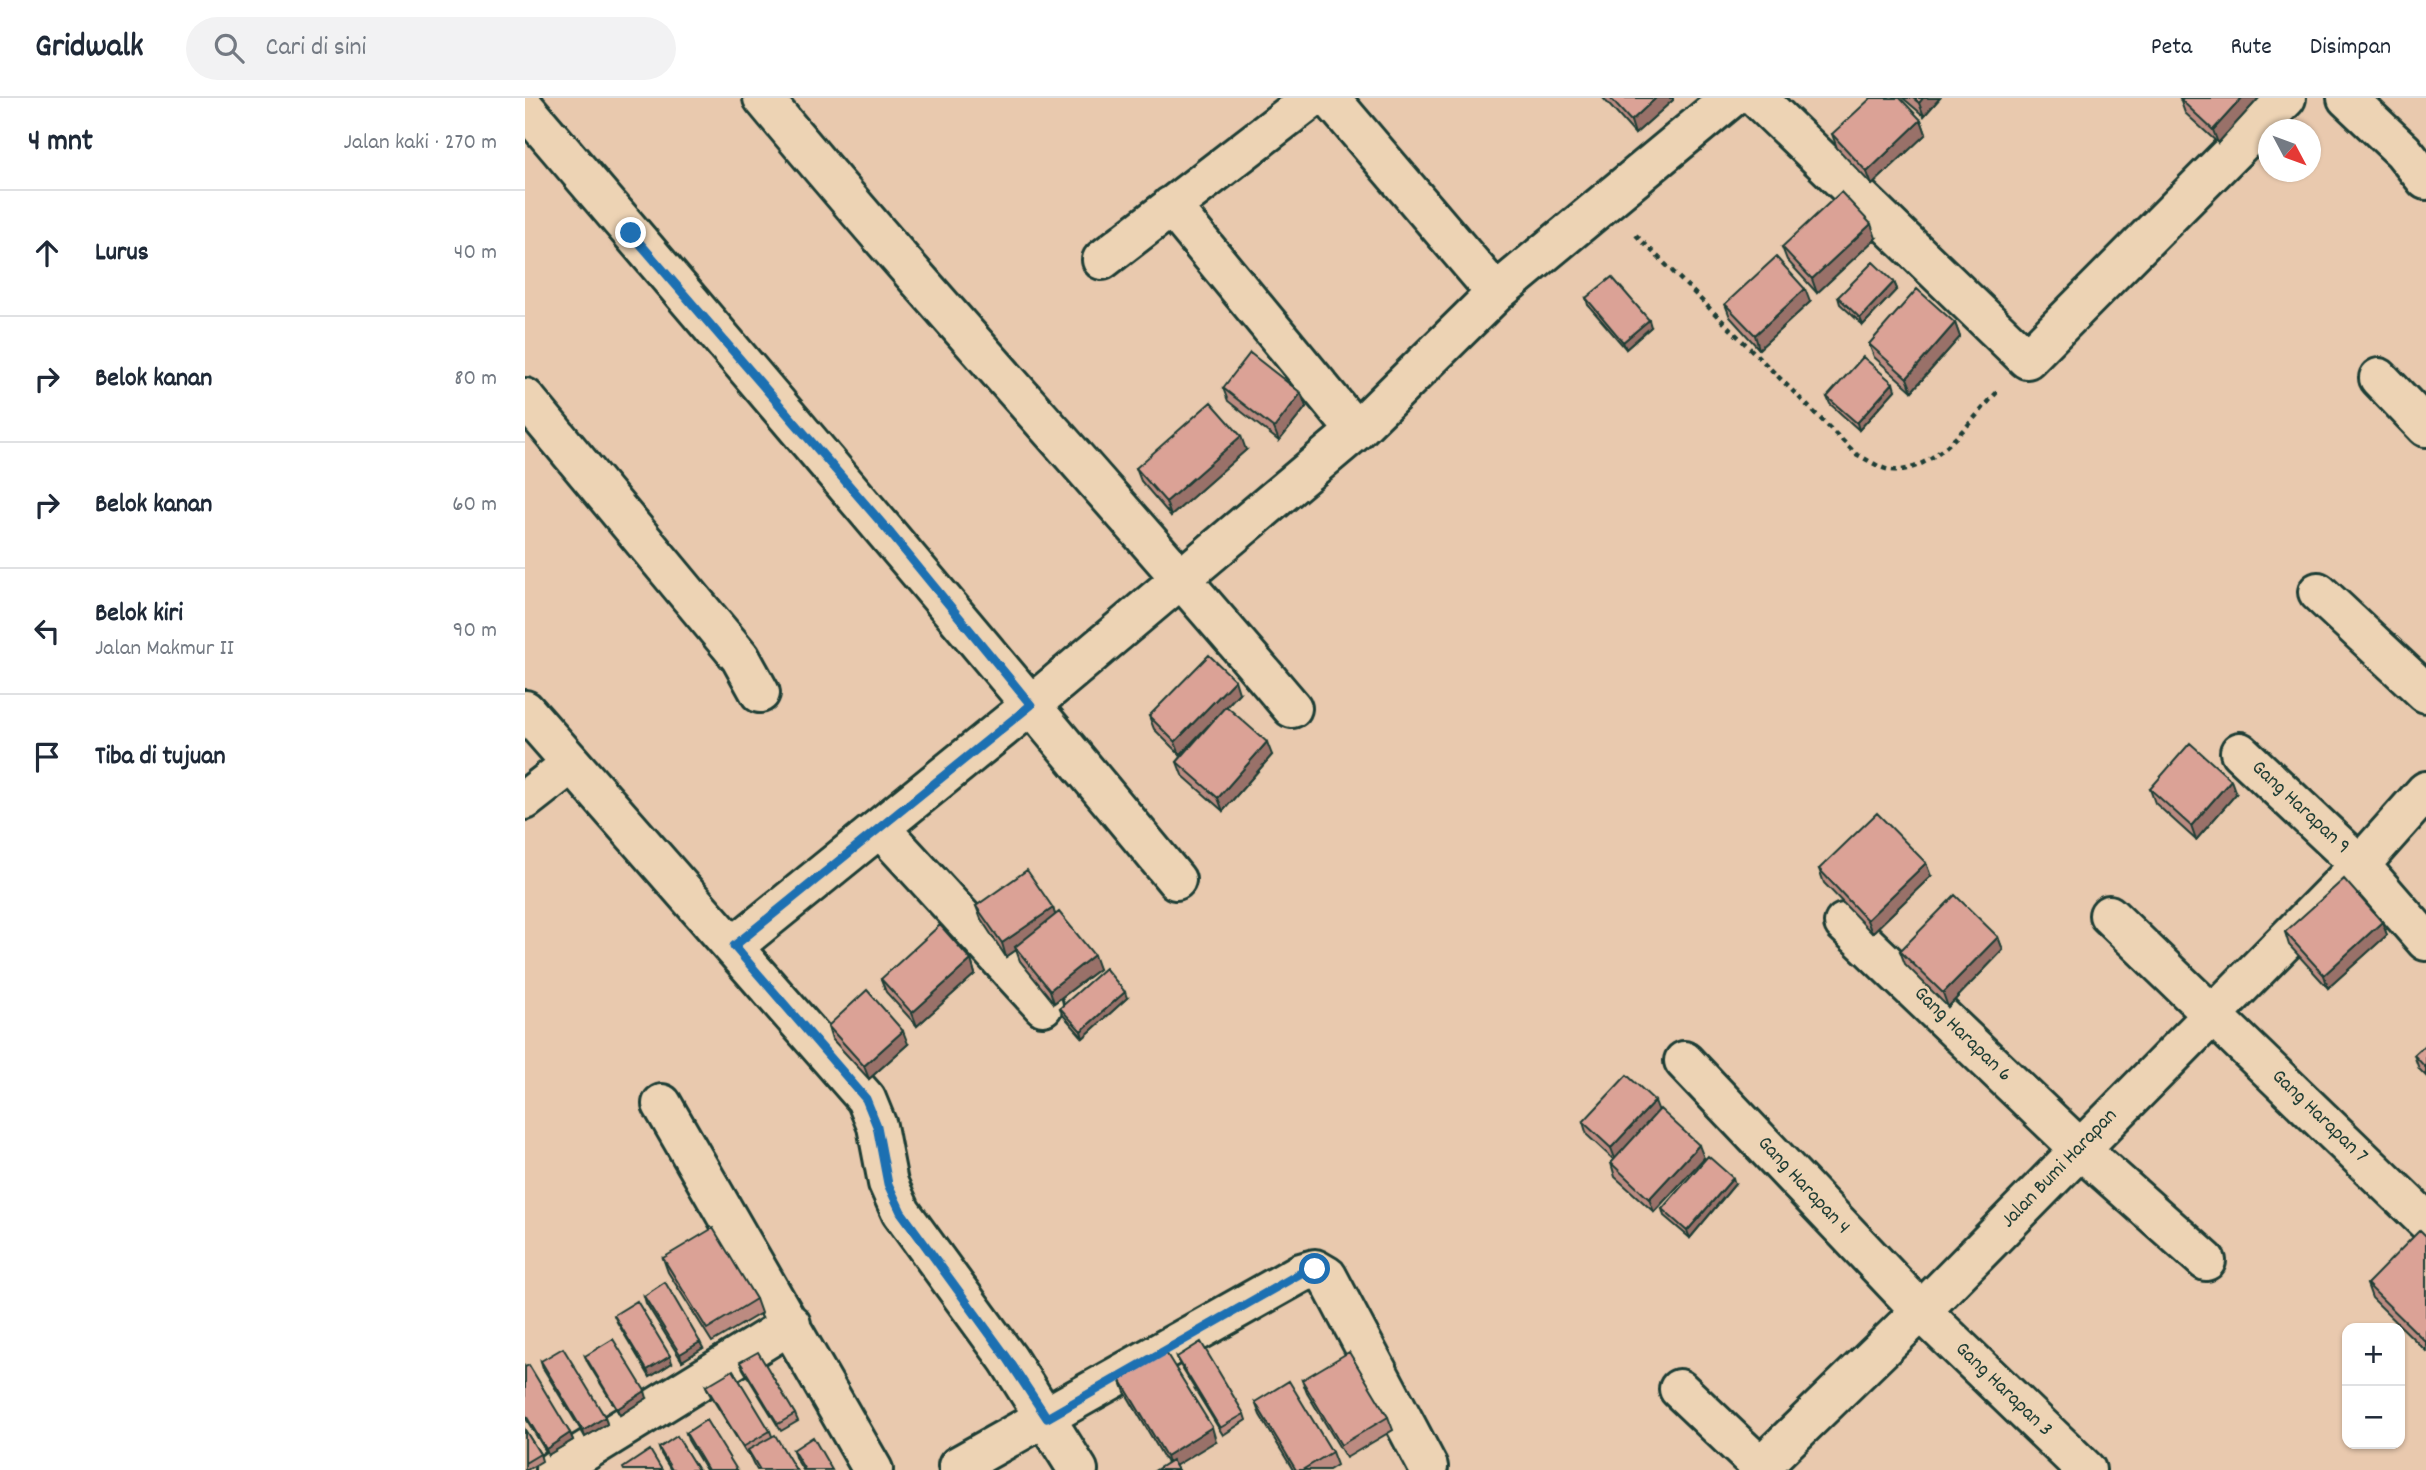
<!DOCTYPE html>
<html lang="id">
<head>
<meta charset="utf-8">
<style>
  body { margin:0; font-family:Dekko,sans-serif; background:#f2f2f3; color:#1f2937 }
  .controls { position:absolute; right:21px; bottom:21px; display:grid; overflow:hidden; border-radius:14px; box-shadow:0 2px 5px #0004 }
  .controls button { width:63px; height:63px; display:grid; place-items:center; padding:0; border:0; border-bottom:2px solid #e0e1e3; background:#fff; color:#1f2937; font:35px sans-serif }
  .compass { position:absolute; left:1733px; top:21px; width:63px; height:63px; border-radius:50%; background:#fff; box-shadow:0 2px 5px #0004; rotate:131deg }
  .stop { position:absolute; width:21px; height:21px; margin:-16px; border:5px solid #1f6fb2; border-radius:50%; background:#fff }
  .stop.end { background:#1f6fb2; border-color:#fff; box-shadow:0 2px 7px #0008 }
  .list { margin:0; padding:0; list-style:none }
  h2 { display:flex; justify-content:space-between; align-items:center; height:91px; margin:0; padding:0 28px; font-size:30px }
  h2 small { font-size:23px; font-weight:400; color:#747a83 }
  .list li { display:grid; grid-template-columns:46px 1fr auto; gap:21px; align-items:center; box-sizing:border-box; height:126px; padding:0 28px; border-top:2px solid #e0e1e3 }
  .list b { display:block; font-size:26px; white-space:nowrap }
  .list p { margin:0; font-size:23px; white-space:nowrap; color:#747a83 }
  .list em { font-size:23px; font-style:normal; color:#747a83 }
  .icon { flex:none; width:38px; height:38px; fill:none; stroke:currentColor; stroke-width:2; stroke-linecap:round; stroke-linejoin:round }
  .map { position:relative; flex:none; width:1901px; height:1372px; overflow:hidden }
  header { display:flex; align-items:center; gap:42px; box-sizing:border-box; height:98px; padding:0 35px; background:#fff; border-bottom:2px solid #e0e1e3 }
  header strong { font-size:33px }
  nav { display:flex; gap:38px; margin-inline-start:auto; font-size:24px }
  .search { width:490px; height:63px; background:#f2f2f3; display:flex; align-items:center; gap:18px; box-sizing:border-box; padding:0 24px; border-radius:38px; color:#747a83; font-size:26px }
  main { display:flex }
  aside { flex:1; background:#fff }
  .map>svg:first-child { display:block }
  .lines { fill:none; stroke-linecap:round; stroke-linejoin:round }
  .minor-casing { stroke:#1f3d34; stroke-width:44 }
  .path { stroke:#1f3d34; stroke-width:4.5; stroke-dasharray:5 5; stroke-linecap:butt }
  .minor { stroke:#edd3b4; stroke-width:38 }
  .wall { fill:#bc8b81; stroke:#1f3d34; stroke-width:2 }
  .shaded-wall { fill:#997169; stroke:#1f3d34; stroke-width:2 }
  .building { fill:#dba296; stroke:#1f3d34; stroke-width:2 }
  .route { stroke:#1f6fb2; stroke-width:9 }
  .labels { text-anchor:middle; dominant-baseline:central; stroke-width:5; stroke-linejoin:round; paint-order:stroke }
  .street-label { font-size:21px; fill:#1f3d34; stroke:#edd3b4 }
</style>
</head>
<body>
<header>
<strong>Gridwalk</strong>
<div class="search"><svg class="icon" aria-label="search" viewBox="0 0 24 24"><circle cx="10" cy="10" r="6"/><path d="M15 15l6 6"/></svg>Cari di sini</div>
<nav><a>Peta</a><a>Rute</a><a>Disimpan</a></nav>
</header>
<main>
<aside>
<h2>4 mnt<small>Jalan kaki · 270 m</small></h2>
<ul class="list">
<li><svg class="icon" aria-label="ahead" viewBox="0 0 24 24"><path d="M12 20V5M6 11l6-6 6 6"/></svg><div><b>Lurus</b></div><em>40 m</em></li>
<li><svg class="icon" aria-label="right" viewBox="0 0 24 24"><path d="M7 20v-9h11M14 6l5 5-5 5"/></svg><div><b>Belok kanan</b></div><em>80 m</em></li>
<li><svg class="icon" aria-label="right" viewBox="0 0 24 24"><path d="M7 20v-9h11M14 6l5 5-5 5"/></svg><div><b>Belok kanan</b></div><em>60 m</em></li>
<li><svg class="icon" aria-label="left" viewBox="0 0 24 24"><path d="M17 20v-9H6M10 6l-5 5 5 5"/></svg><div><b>Belok kiri</b><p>Jalan Makmur II</p></div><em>90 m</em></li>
<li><svg class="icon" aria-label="arrive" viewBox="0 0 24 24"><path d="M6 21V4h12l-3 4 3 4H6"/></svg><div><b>Tiba di tujuan</b></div></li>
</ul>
</aside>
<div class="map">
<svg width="1901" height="1372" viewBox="0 0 1901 1372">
  <rect width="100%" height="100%" fill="#e9c9ae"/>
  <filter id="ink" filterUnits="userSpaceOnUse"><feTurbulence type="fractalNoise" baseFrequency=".0143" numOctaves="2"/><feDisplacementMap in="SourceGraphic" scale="14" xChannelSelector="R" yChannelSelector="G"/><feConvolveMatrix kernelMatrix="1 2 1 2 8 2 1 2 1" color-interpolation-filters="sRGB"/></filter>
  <g filter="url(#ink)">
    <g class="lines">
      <g class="minor-casing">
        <path id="minor" d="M 238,0 C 410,207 594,404 767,610
          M 805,0 L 971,195
          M 1232,0 L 1502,261 L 1761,0
          M 1822,0 L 1878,53 L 1901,82
          M 0,10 C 219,266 437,522 651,782
          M 646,108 L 831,333
          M 577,162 L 787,0
          M 1854,280 L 1901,329
          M 0,300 L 215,559 L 235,595
          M 1793,494 L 1901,595
          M 0,612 L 341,1001 L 352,1028 L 363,1085 L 376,1114 L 483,1261 L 553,1372
          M 1715,654 L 1835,767 L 1901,843
          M 0,702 L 46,666
          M 356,731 L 518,908
          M 1584,817 L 1901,1123
          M 1319,825 L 1554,1050 L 1681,1163
          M 209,848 L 506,607 L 831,333 L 971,195 L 1206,0
          M 1159,963 L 1396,1213 L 1561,1372
          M 137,1006 L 348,1372
          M 1154,1291 L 1239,1372
          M 433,1368 L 776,1175 L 790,1171 L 802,1178 L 903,1369
          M 30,1372 L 266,1226
          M 1232,1372 L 1396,1213 L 1835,767 L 1901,693"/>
      </g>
      <path class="path" d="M 1111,137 L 1331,356 C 1342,361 1355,371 1366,372 C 1407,377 1448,320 1473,293"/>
      <use href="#minor" class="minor"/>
    </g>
    <path class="wall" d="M 1078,0 L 1148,0 L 1148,2 L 1110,36 Z
      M 1378,0 L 1415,0 L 1399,18 Z
      M 1734,0 L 1693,45 L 1660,15 L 1655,1 Z
      M 1396,22 L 1401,36 L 1347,87 L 1312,50 L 1307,36 Z
      M 1351,140 L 1292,195 L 1262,162 L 1257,149 Z
      M 1369,184 L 1372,191 L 1338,227 L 1315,206 L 1313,199 Z
      M 1061,200 L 1126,229 L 1101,251 L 1063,207 Z
      M 1285,204 L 1234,251 L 1205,219 L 1200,206 Z
      M 1430,225 L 1435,239 L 1387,293 L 1349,259 L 1344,246 Z
      M 698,290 L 781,309 L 754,343 L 703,303 Z
      M 1370,292 L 1334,332 L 1305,306 L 1302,299 Z
      M 721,352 L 646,418 L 616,383 L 611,370 Z
      M 714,595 L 701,609 L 747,657 L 698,713 L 657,677 L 652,664 L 694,616 L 655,657 L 629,631 L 624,618 Z
      M 1625,691 L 1711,696 L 1671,742 L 1630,705 Z
      M 1294,771 L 1406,778 L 1347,835 L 1299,785 Z
      M 451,808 L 528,810 L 530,817 L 574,871 L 529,905 L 495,863 L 491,852 L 481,859 L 456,821 Z
      M 1857,824 L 1862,837 L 1803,890 L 1764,847 L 1760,834 Z
      M 1473,839 L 1478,852 L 1423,909 L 1380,866 L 1375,853 Z
      M 446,862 L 450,876 L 392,928 L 361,894 L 356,881 Z
      M 602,900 L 558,940 L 537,916 L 535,910 Z
      M 303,928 L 383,946 L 344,981 L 307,941 Z
      M 1901,946 L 1901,978 L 1894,971 L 1889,957 Z
      M 1058,1024 L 1179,1060 L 1129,1114 L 1090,1079 L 1086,1065 L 1089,1062 L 1062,1037 Z
      M 1210,1086 L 1165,1140 L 1139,1118 L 1137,1111 Z
      M 1901,1138 L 1901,1253 L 1847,1200 L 1842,1186 Z
      M 138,1160 L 231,1201 L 236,1215 L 187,1244 L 143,1174 Z
      M 119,1198 L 178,1250 L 157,1263 L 121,1205 Z
      M 89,1217 L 147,1265 L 125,1279 L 92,1224 Z
      M 60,1258 L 122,1300 L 95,1317 L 63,1265 Z
      M 652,1259 L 719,1316 L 721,1322 L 698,1337 L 654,1265 Z
      M 16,1263 L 80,1319 L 82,1326 L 60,1339 L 18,1270 Z
      M 215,1264 L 270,1316 L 273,1323 L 256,1333 L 218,1271 Z
      M 0,1269 L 45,1335 L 48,1342 L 23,1357 L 0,1319 Z
      M 595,1281 L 691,1343 L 642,1365 L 600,1294 Z
      M 777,1282 L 863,1319 L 868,1332 L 821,1360 L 782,1295 Z
      M 181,1288 L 245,1333 L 247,1338 L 271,1372 L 232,1372 L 228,1365 L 223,1354 L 221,1355 L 184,1295 Z
      M 730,1304 L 807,1354 L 812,1367 L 804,1372 L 768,1372 L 735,1317 Z
      M 0,1332 L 15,1356 L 17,1363 L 2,1372 L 0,1372 Z
      M 161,1335 L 212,1372 L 181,1372 L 163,1342 Z
      M 134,1350 L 173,1372 L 146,1372 L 136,1356 Z
      M 268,1352 L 307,1372 L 278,1372 L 270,1359 Z"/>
    <path class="shaded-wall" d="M 1131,0 L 1148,0 L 1148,2 L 1110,36 L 1106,23 Z
      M 1398,0 L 1415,0 L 1399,18 L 1394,5 Z
      M 1717,0 L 1734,0 L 1693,45 L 1688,32 Z
      M 1396,22 L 1401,36 L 1347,87 L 1342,74 Z
      M 1346,126 L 1351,140 L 1292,195 L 1287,181 Z
      M 1369,184 L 1372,191 L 1338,227 L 1335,220 Z
      M 1280,191 L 1285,204 L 1234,251 L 1230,237 Z
      M 1124,222 L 1126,229 L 1101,251 L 1098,244 Z
      M 1430,225 L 1435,239 L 1387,293 L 1382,280 Z
      M 1368,285 L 1370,292 L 1334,332 L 1332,325 Z
      M 776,295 L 781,309 L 754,343 L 749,330 Z
      M 716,338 L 721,352 L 646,418 L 641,404 Z
      M 710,582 L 714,595 L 655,657 L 650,644 Z
      M 742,644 L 747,657 L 698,713 L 693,700 Z
      M 1706,682 L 1711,696 L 1671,742 L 1666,728 Z
      M 1401,765 L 1406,778 L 1347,835 L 1342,822 Z
      M 528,810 L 532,823 L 490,849 L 491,852 L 481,859 L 477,845 Z
      M 1857,824 L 1862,837 L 1803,890 L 1799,877 Z
      M 1473,839 L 1478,852 L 1423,909 L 1418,895 Z
      M 569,857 L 574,871 L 529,905 L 525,892 Z
      M 446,862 L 450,876 L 392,928 L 387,915 Z
      M 600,894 L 602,900 L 558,940 L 556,933 Z
      M 378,933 L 383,946 L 344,981 L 339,968 Z
      M 1130,1003 L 1135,1016 L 1091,1063 L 1086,1050 Z
      M 1174,1047 L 1179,1060 L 1129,1114 L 1124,1101 Z
      M 1208,1080 L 1210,1086 L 1165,1140 L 1162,1133 Z
      M 175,1244 L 178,1250 L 157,1263 L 155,1256 Z
      M 145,1258 L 147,1265 L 125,1279 L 122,1272 Z
      M 120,1293 L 122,1300 L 95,1317 L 92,1311 Z
      M 80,1319 L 82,1326 L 60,1339 L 58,1333 Z
      M 687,1329 L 691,1343 L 645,1371 L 641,1358 Z
      M 45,1335 L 48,1342 L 23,1357 L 21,1351 Z"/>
    <path class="building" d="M 1085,0 L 1131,0 L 1106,23 Z
      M 1346,0 L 1375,0 L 1396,22 L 1342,74 L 1307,36 Z
      M 1388,0 L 1398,0 L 1394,5 Z
      M 1657,0 L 1717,0 L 1688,32 L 1655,1 Z
      M 1316,94 L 1346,126 L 1287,181 L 1257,149 Z
      M 1251,159 L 1280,191 L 1230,237 L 1200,206 Z
      M 1348,164 L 1369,184 L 1335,220 L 1313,199 Z
      M 1087,179 L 1124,222 L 1098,244 L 1061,200 Z
      M 1392,191 L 1430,225 L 1382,280 L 1344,246 Z
      M 725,255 L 776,295 L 749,330 L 698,290 Z
      M 1338,259 L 1368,285 L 1332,325 L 1302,299 Z
      M 686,304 L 716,338 L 641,404 L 611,370 Z
      M 684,557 L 710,582 L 650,644 L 624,618 Z
      M 701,608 L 742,644 L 693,700 L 652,664 Z
      M 1665,645 L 1706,682 L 1666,728 L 1625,691 Z
      M 1352,715 L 1401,765 L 1342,822 L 1294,771 Z
      M 502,772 L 528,810 L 477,845 L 451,808 Z
      M 1819,781 L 1857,824 L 1799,877 L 1760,834 Z
      M 1430,797 L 1473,839 L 1418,895 L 1375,853 Z
      M 534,814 L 569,857 L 525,892 L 490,849 Z
      M 415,827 L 446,862 L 387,915 L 356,881 Z
      M 580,870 L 600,894 L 556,933 L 535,910 Z
      M 342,892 L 378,933 L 339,968 L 303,928 Z
      M 1901,946 L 1901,970 L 1889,957 Z
      M 1102,977 L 1130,1003 L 1086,1050 L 1058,1024 Z
      M 1135,1011 L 1174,1047 L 1124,1101 L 1086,1065 Z
      M 1183,1058 L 1208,1080 L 1162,1133 L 1137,1111 Z
      M 188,1130 L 231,1201 L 182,1231 L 138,1160 Z
      M 1895,1132 L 1901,1138 L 1901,1244 L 1842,1186 Z
      M 140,1184 L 175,1244 L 155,1256 L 119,1198 Z
      M 112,1203 L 145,1258 L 122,1272 L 89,1217 Z
      M 88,1241 L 120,1293 L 92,1311 L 60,1258 Z
      M 676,1244 L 719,1316 L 695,1330 L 652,1259 Z
      M 38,1250 L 80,1319 L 58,1333 L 16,1263 Z
      M 640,1253 L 687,1329 L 641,1358 L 595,1281 Z
      M 233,1254 L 270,1316 L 253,1326 L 215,1264 Z
      M 824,1254 L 863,1319 L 816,1347 L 777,1282 Z
      M 4,1267 L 45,1335 L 21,1351 L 0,1316 L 0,1269 Z
      M 208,1272 L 245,1333 L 218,1349 L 181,1288 Z
      M 764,1283 L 807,1354 L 777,1372 L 771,1372 L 730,1304 Z
      M 181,1322 L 212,1372 L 183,1372 L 161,1335 Z
      M 0,1332 L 15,1356 L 0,1365 Z
      M 250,1337 L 271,1372 L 235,1372 L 223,1352 Z
      M 152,1338 L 173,1372 L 147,1372 L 134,1350 Z
      M 288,1339 L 307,1372 L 280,1372 L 268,1352 Z
      M 125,1352 L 137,1372 L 99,1372 L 98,1370 Z
      M 647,1362 L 653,1372 L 631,1372 Z"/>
  </g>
  <g class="lines" filter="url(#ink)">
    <path class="route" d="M 106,135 L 366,436 L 506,607 L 209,848 L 341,1001 L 352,1028 L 363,1086 L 376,1114 L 483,1261 L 522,1320 L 776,1175 L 790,1171"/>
  </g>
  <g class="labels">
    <g class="street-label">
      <text transform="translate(1775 710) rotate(43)">Gang Harapan 9</text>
      <text transform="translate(1437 937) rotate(44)">Gang Harapan 6</text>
      <text transform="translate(1794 1019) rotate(44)">Gang Harapan 7</text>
      <text transform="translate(1535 1071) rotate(-46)">Jalan Bumi Harapan</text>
      <text transform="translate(1278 1088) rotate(47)">Gang Harapan 4</text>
      <text transform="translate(1478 1292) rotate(44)">Gang Harapan 3</text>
    </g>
  </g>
</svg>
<div class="controls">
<button>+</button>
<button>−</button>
</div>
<svg class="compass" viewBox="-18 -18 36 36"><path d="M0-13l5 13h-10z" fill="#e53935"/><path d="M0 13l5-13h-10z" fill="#747a83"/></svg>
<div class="stop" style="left:790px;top:1171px"></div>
<div class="stop end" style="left:106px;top:135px"></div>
</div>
</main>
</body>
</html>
